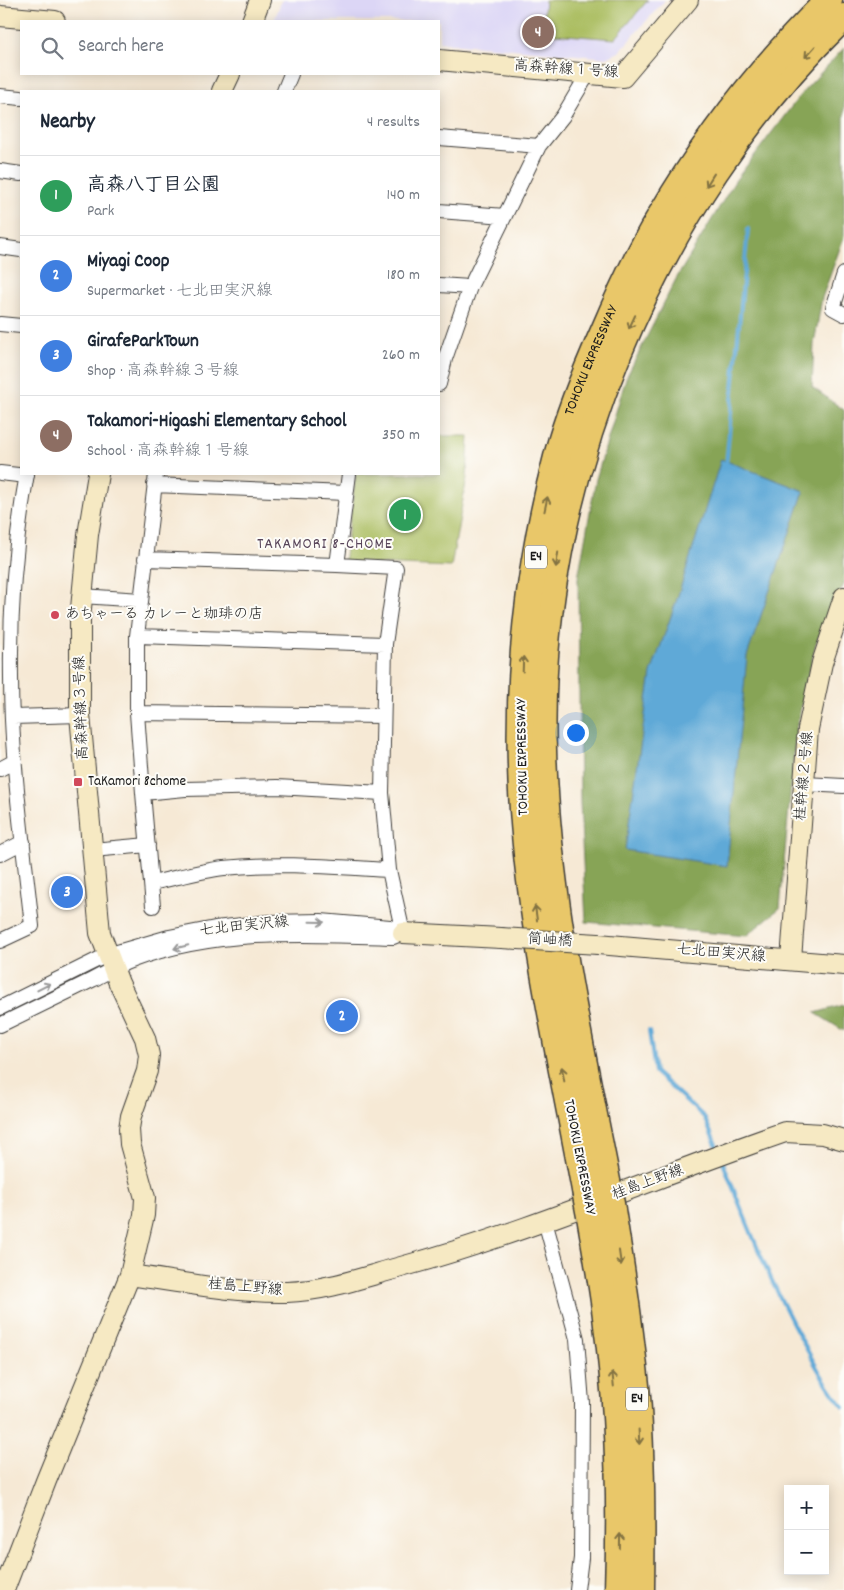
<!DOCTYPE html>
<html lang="en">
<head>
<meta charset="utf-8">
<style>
  body { margin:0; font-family:Dekko,"Klee One",sans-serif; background:#f6f6f7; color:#1f2937 }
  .controls { position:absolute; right:15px; bottom:15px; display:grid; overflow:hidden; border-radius:0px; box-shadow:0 2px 12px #0003 }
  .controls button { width:45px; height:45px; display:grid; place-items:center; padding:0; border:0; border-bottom:1px solid #e0e1e3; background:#fff; color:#1f2937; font:25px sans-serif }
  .you { position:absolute; left:575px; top:732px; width:18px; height:18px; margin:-12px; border:4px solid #fff; border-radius:50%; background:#1a73e8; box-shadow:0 0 0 8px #1a73e833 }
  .badge { display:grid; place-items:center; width:32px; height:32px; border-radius:50%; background:#d1495b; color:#fff; font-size:16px; font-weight:700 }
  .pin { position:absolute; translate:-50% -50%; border:2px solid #fff; box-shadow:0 1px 5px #0006 }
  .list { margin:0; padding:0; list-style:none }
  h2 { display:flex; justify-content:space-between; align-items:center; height:65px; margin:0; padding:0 20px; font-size:21px }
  h2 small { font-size:16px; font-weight:400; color:#747a83 }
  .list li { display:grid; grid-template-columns:32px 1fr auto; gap:15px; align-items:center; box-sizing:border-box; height:80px; padding:0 20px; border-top:1px solid #e0e1e3 }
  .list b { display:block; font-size:19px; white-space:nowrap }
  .list p { margin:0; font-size:16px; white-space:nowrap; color:#747a83 }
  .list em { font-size:16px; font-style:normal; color:#747a83 }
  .icon { flex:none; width:28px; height:28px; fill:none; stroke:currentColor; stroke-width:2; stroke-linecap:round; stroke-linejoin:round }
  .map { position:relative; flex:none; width:844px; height:1590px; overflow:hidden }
  .search { position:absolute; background:#fff; box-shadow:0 2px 12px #0003; left:20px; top:20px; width:420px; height:55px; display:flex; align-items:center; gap:12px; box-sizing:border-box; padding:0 18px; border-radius:0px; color:#747a83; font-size:19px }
  .panel { position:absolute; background:#fff; box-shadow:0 2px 12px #0003; left:20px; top:90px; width:420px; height:385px; border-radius:0px }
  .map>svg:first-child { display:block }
  .built { fill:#dcd6f6 }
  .green { fill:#aabd61; stroke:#636c3e }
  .forest { fill:#87a457; stroke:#52603a }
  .water { fill:#5fa9d7; stroke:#3e627a }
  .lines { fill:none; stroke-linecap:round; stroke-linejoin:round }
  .stream { stroke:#5fa9d7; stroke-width:4 }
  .street-casing { stroke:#3d3b38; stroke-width:16 }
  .secondary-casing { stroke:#3d3b38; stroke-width:22 }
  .highway-casing { stroke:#3d3b38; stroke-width:29 }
  .street { stroke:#fff; stroke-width:14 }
  .secondary { stroke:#f6e9c3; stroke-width:20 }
  .highway { stroke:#e9c769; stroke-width:26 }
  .secondary-bridge-casing { stroke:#3d3b38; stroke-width:22; stroke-linecap:butt }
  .highway-bridge-casing { stroke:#3d3b38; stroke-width:29; stroke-linecap:butt }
  .secondary-bridge { stroke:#f6e9c3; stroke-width:20 }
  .highway-bridge { stroke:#e9c769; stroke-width:26 }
  .oneway { stroke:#827242 }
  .oneway2 { stroke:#999 }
  .poi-dot { fill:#d1495b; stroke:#fdfcf7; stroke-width:2 }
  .labels { text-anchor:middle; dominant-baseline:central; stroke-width:4; stroke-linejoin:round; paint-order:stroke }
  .shield { fill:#fdfcf7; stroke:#605f5e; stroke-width:1 }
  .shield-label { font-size:14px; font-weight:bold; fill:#1c1c1c }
  .street-label { font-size:15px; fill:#1c1c1c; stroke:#fdfcf7 }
  .poi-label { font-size:15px; fill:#1c1c1c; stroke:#fdfcf7; text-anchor:start }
  .neighbourhood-label { font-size:16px; letter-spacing:1px; fill:#58455a; stroke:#fdfcf7 }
</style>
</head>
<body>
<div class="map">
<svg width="844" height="1590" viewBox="0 0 844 1590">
  <rect width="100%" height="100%" fill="#fdfcf7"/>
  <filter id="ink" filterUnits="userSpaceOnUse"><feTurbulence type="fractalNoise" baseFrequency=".02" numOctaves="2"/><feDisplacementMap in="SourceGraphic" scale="10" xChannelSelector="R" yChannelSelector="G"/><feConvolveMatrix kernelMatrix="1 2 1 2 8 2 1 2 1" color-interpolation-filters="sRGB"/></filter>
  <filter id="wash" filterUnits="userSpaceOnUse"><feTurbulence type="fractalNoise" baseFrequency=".0096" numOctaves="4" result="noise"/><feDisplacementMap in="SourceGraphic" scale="20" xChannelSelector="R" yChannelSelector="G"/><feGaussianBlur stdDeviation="1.12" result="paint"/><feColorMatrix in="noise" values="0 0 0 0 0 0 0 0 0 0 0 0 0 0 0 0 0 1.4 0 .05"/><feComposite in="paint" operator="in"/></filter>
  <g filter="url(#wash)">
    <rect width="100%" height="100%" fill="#f6e9d5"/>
    <path class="built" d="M 282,0 L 665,0 L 619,52 L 607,58 L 439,42 L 439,21 L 275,21 L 274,20 Z"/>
    <path class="green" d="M 545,0 L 648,0 L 615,39 L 542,33 Z
      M 439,436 L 469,436 L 467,477 L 451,567 L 344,563 L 356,474 L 439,474 Z"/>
    <path class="forest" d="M 844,48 L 844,237 L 822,298 L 814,344 L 812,387 L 844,410 L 844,584 L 816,643 L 796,729 L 780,908 L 746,936 L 586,922 L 580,802 L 578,578 L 596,479 L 626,378 L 676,279 L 735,181 L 801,94 Z
      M 844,1005 L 844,1031 L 815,1013 Z"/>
    <path class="water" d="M 721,459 L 804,491 L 747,656 L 727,866 L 625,850 L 651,673 L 676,602 Z"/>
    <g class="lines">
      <path class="stream" d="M 726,466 L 748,229
        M 649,1031 L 655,1072 L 704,1117 L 718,1149
        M 722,1160 C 747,1224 772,1287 805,1346 C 817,1368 828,1388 844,1407"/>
    </g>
  </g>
  <g filter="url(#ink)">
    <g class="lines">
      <g class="street-casing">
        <path id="street" d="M 284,91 L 291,74
          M 0,96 L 21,98
          M 439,138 L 539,146
          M 0,171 L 21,174
          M 439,211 L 505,216
          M 0,247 L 21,250
          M 844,274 L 833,308 L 844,314
          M 439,285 L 470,287
          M 0,324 L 21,326
          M 439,384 L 445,359 L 470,287 L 539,146 L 563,116 L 588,74
          M 0,473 L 27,476
          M 349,474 L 337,565 L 396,568 L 385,644 L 382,793 L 389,870 L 403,933
          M 154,485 L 346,493
          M 145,559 L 337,565
          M 82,596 L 141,600
          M 137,636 L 385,644
          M 137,713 L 383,716
          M 13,717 L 80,715
          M 0,769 L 15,761
          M 804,784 L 844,786
          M 143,793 L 185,789 L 277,787 L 382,793
          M 92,850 L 148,845
          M 0,854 L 23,842
          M 152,883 C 176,878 200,871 224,868 C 279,862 334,867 389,870
          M 153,906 L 143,793 L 137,713 L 137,636 L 156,474
          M 0,941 L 32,926 C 23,843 11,760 11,677 C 10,609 15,540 27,474
          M 0,1008 L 107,955 L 169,937 L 215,928 L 268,922 L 321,921 L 390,927 L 403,933
          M 0,1025 C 31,1010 61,995 92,980 C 106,973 119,965 133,960 C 216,929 306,934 393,937 L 403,933
          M 545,1221 L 577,1339 L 582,1403 L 581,1558 L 577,1590"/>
      </g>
      <g class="secondary-casing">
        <path id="secondary" d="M 0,16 L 55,21
          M 252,21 L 260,0
          M 439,60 L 623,77 L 688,0
          M 222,91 L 230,74
          M 98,474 L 88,535 L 80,619 L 80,715 L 100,933 L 119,983 L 145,1038 L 149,1055 L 147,1071 L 131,1116 L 129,1129 L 130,1144 L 145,1198 L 144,1215 L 130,1275
          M 403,933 L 501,938
          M 598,944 L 844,965
          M 791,960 L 808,729 L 822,663 L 844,597
          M 4,1590 L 46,1481 L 130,1275 C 181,1282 235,1293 287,1292 C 325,1291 364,1277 401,1267 C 532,1231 657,1176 785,1132 L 823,1134 L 844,1140"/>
      </g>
      <g class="highway-casing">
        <g id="highway">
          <path d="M 608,1186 C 580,1042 547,897 543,750 C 534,484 653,201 844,17"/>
          <path id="s1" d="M 585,1190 C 562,1065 532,936 523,810 C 515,690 527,569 558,453 C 569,412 586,371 603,333 C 620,293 638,254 660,217 C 706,138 764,64 829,0"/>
          <path d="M 612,1210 C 622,1272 631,1333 637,1396 C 642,1460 642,1525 641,1590"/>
          <path d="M 590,1216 C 596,1252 603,1288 607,1325 C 619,1413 621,1501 618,1590"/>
        </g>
      </g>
      <use href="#street" class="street"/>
      <use href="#secondary" class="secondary"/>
      <use href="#highway" class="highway"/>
      <g class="secondary-bridge-casing">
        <path id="secondary-bridge" d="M 501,938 L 598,944"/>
      </g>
      <g class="highway-bridge-casing">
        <path id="highway-bridge" d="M 608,1186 L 612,1210
          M 585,1190 L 590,1216"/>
      </g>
      <use href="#secondary-bridge" class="secondary-bridge"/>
      <use href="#highway-bridge" class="highway-bridge"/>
    </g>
    <defs><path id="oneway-shaft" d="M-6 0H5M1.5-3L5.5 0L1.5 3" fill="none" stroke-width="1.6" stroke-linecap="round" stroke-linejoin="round" transform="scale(1.25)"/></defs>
    <g class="oneway">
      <use href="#oneway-shaft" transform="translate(810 52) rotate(132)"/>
      <use href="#oneway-shaft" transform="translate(710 180) rotate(122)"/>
      <use href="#oneway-shaft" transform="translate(632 322) rotate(115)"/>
      <use href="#oneway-shaft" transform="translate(546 504) rotate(-78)"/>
      <use href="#oneway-shaft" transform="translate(557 560) rotate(99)"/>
      <use href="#oneway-shaft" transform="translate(523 664) rotate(-88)"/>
      <use href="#oneway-shaft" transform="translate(536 913) rotate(-98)"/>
      <use href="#oneway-shaft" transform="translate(563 1074) rotate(-100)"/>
      <use href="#oneway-shaft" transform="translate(620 1258) rotate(82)"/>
      <use href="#oneway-shaft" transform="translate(613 1379) rotate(-96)"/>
      <use href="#oneway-shaft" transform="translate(639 1437) rotate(87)"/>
      <use href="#oneway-shaft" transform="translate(620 1541) rotate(-89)"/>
    </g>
    <g class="oneway2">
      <use href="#oneway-shaft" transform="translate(317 922) rotate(1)"/>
      <use href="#oneway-shaft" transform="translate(181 947) rotate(167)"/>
      <use href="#oneway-shaft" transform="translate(44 987) rotate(-27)"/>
    </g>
  </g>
  <g class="poi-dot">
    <circle cx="55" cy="615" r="5"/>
    <rect x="73" y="777" width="10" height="10" rx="2.5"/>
  </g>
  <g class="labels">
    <g class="shield">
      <rect x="525" y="545.5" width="22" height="23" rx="4"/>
      <rect x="626" y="1387.5" width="22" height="23" rx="4"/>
    </g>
    <g class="shield-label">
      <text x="536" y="557">E4</text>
      <text x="637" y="1399">E4</text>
    </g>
    <g class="street-label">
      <text transform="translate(566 70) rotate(4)">高森幹線１号線</text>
      <text stroke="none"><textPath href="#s1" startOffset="844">TOHOKU EXPRESSWAY</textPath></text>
      <text transform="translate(82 708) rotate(-92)">高森幹線３号線</text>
      <text transform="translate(523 757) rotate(-91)">TOHOKU EXPRESSWAY</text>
      <text transform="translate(805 776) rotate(-85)">桂幹線２号線</text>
      <text transform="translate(244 927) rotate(-6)">七北田実沢線</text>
      <text transform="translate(550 941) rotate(3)">筒岫橋</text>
      <text transform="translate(721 954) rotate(5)">七北田実沢線</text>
      <text transform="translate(579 1157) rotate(79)">TOHOKU EXPRESSWAY</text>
      <text transform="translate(648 1183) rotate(-20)">桂島上野線</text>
      <text transform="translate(245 1288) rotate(5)">桂島上野線</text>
    </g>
    <g class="poi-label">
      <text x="65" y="615">あちゃーる カレーと珈琲の店</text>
      <text x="88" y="782">TaKamori 8chome</text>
    </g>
    <g class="neighbourhood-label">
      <text x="325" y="544">TAKAMORI 8-CHOME</text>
    </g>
  </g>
</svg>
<div class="controls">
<button>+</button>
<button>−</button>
</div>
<div class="you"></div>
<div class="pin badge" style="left:405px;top:515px;background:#2e9e5b">1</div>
<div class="pin badge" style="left:342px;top:1016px;background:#3f7fe0">2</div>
<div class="pin badge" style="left:67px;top:892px;background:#3f7fe0">3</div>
<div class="pin badge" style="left:538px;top:32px;background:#8d6e63">4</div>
<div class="search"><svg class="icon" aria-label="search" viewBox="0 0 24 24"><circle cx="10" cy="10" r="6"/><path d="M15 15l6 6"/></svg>Search here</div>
<section class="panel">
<h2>Nearby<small>4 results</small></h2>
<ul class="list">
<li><span class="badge" style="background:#2e9e5b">1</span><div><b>高森八丁目公園</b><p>Park</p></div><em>140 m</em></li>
<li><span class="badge" style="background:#3f7fe0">2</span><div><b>Miyagi Coop</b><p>Supermarket · 七北田実沢線</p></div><em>180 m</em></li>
<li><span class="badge" style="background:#3f7fe0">3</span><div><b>GirafeParkTown</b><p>Shop · 高森幹線３号線</p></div><em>260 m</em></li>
<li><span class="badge" style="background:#8d6e63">4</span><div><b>Takamori-Higashi Elementary School</b><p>School · 高森幹線１号線</p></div><em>350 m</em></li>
</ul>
</section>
</div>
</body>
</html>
